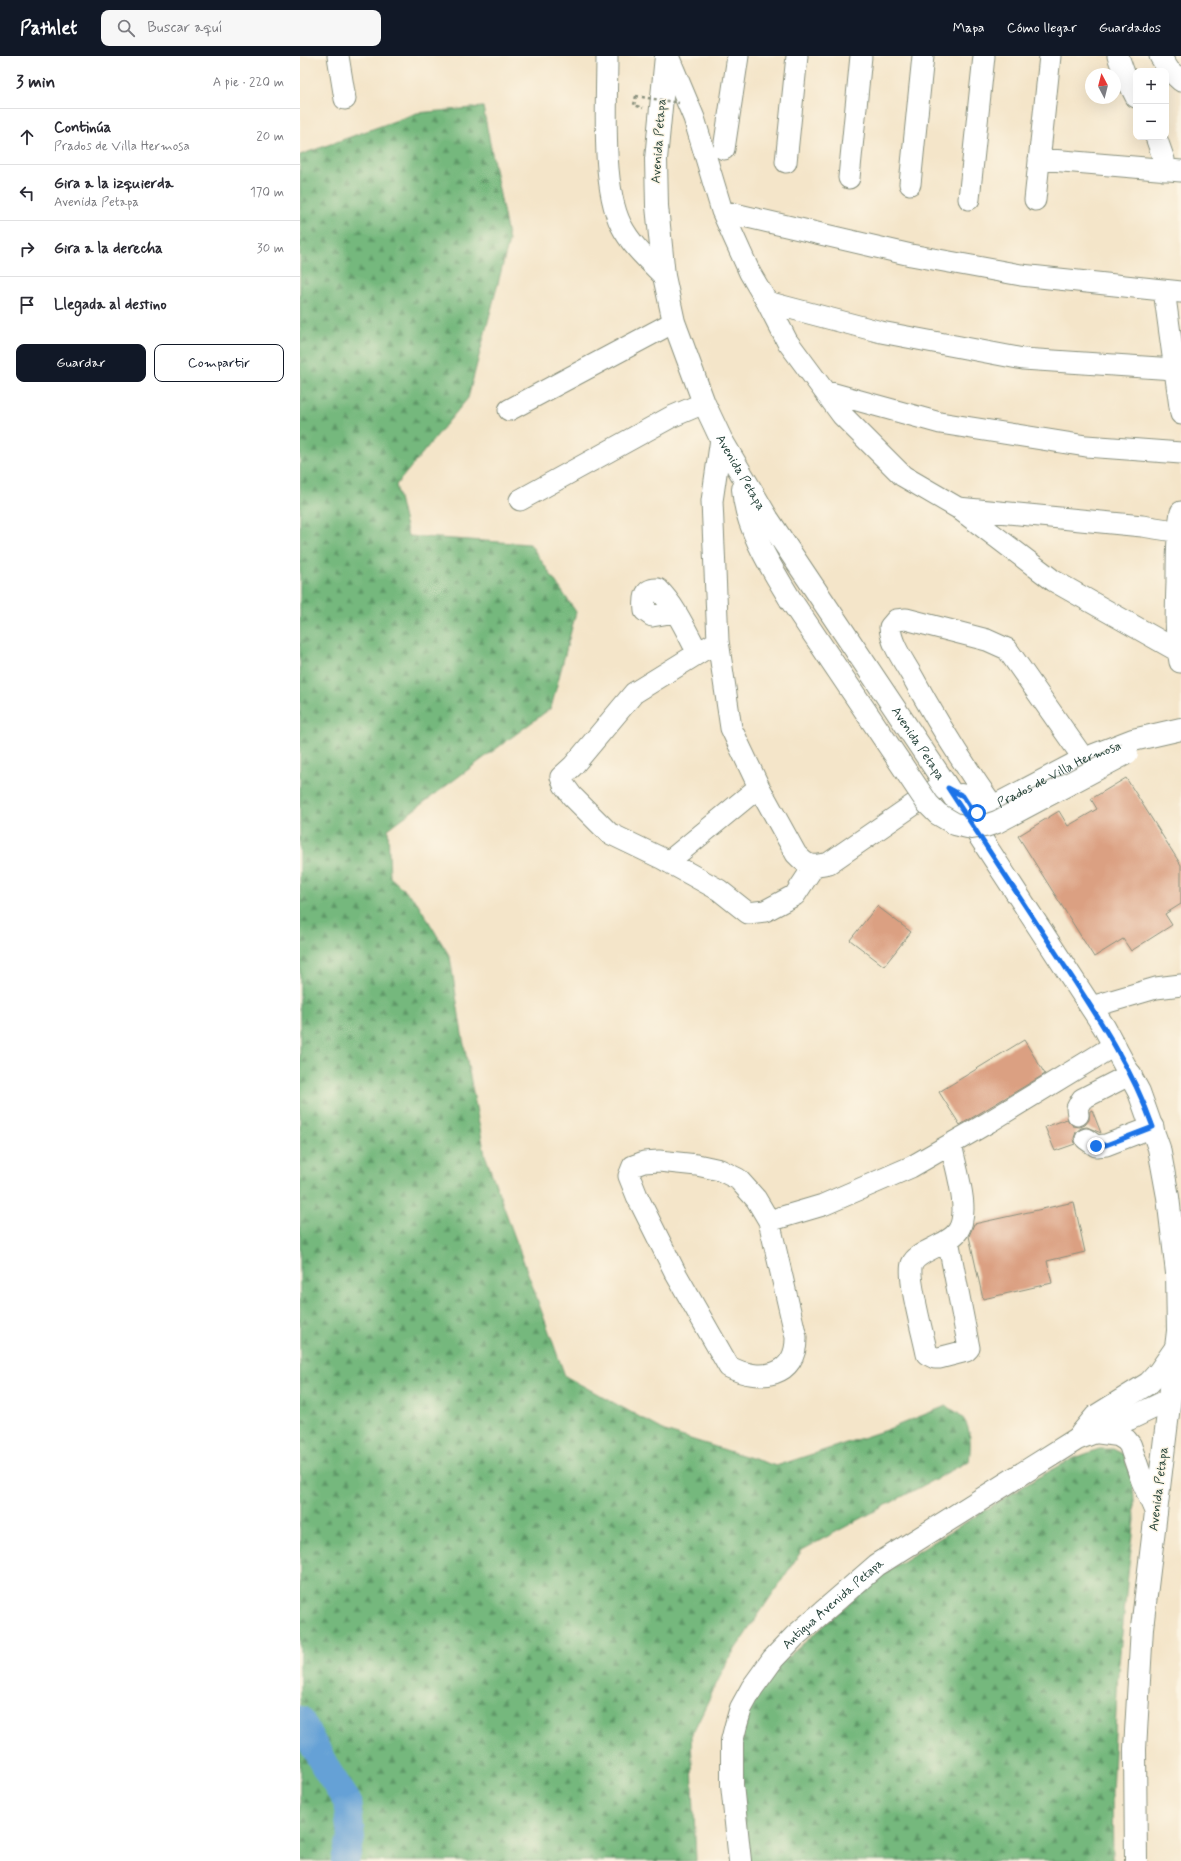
<!DOCTYPE html>
<html lang="es">
<head>
<meta charset="utf-8">
<style>
  body { margin:0; font-family:Mynerve,sans-serif; background:#f7f7f7; color:#2b2b33 }
  .controls { position:absolute; right:12px; top:12px; display:grid; overflow:hidden; border-radius:8px; box-shadow:0 4px 16px #0002 }
  .controls button { width:36px; height:36px; display:grid; place-items:center; padding:0; border:0; border-bottom:1px solid #e1e1e2; background:#fff; color:#2b2b33; font:20px sans-serif }
  .compass { position:absolute; left:785px; top:12px; width:36px; height:36px; border-radius:50%; background:#fff; box-shadow:0 4px 16px #0002; rotate:353deg }
  .stop { position:absolute; width:12px; height:12px; margin:-9px; border:3px solid #1a73e8; border-radius:50%; background:#fff }
  .stop.end { background:#1a73e8; border-color:#fff; box-shadow:0 1px 4px #0008 }
  .list { margin:0; padding:0; list-style:none }
  h2 { display:flex; justify-content:space-between; align-items:center; height:52px; margin:0; padding:0 16px; font-size:17px }
  h2 small { font-size:13px; font-weight:400; color:#7c7c81 }
  .list li { display:grid; grid-template-columns:26px 1fr auto; gap:12px; align-items:center; box-sizing:border-box; height:56px; padding:0 16px; border-top:1px solid #e1e1e2 }
  .list b { display:block; font-size:15px; white-space:nowrap }
  .list p { margin:0; font-size:13px; white-space:nowrap; color:#7c7c81 }
  .list em { font-size:13px; font-style:normal; color:#7c7c81 }
  .actions { display:flex; gap:8px; padding:12px 16px }
  .actions a { flex:1; padding:9px 0; border:1px solid #111827; border-radius:8px; text-align:center; font-size:14px; color:#111827 }
  .actions .main { background:#111827; color:#fff }
  .icon { flex:none; width:22px; height:22px; fill:none; stroke:currentColor; stroke-width:2; stroke-linecap:round; stroke-linejoin:round }
  .map { position:relative; flex:none; width:881px; height:1805px; overflow:hidden }
  header { display:flex; align-items:center; gap:24px; box-sizing:border-box; height:56px; padding:0 20px; background:#111827; color:#fff }
  header strong { font-size:19px }
  nav { display:flex; gap:22px; margin-inline-start:auto; font-size:14px }
  .search { width:280px; height:36px; background:#f7f7f7; display:flex; align-items:center; gap:10px; box-sizing:border-box; padding:0 14px; border-radius:8px; color:#7c7c81; font-size:15px }
  main { display:flex }
  aside { flex:1; background:#fff }
  .map>svg:first-child { display:block }
  .forest { fill:url(#forest-firs); stroke:#4a7a58 }
  .lines { fill:none; stroke-linecap:round; stroke-linejoin:round }
  .river { stroke:#65a1d6; stroke-width:28 }
  .building { fill:#dba082 }
  .minor-casing { stroke:#8a917e; stroke-width:23 }
  .major-casing { stroke:#8a917e; stroke-width:24 }
  .path { stroke:#8a917e; stroke-width:2.5; stroke-dasharray:3 3; stroke-linecap:butt }
  .minor { stroke:#fff; stroke-width:21 }
  .major { stroke:#fff; stroke-width:22 }
  .major-bridge-casing { stroke:#8a917e; stroke-width:24; stroke-linecap:butt }
  .path-bridge { stroke:#8a917e; stroke-width:2.5; stroke-dasharray:3 3; stroke-linecap:butt }
  .major-bridge { stroke:#fff; stroke-width:22 }
  .route { stroke:#1a73e8; stroke-width:5 }
  .labels { text-anchor:middle; dominant-baseline:central; stroke-width:3; stroke-linejoin:round; paint-order:stroke }
  .street-label { font-size:13px; fill:#1f3d34; stroke:#fcf5e5 }
</style>
</head>
<body>
<header>
<strong>Pathlet</strong>
<div class="search"><svg class="icon" aria-label="search" viewBox="0 0 24 24"><circle cx="10" cy="10" r="6"/><path d="M15 15l6 6"/></svg>Buscar aquí</div>
<nav><a>Mapa</a><a>Cómo llegar</a><a>Guardados</a></nav>
</header>
<main>
<aside>
<h2>3 min<small>A pie · 220 m</small></h2>
<ul class="list">
<li><svg class="icon" aria-label="ahead" viewBox="0 0 24 24"><path d="M12 20V5M6 11l6-6 6 6"/></svg><div><b>Continúa</b><p>Prados de Villa Hermosa</p></div><em>20 m</em></li>
<li><svg class="icon" aria-label="left" viewBox="0 0 24 24"><path d="M17 20v-9H6M10 6l-5 5 5 5"/></svg><div><b>Gira a la izquierda</b><p>Avenida Petapa</p></div><em>170 m</em></li>
<li><svg class="icon" aria-label="right" viewBox="0 0 24 24"><path d="M7 20v-9h11M14 6l5 5-5 5"/></svg><div><b>Gira a la derecha</b></div><em>30 m</em></li>
<li><svg class="icon" aria-label="arrive" viewBox="0 0 24 24"><path d="M6 21V4h12l-3 4 3 4H6"/></svg><div><b>Llegada al destino</b></div></li>
</ul>
<div class="actions"><a class="main">Guardar</a><a>Compartir</a></div>
</aside>
<div class="map">
<svg width="881" height="1805" viewBox="0 0 881 1805">
  <defs>
    <pattern id="forest-firs" width="22" height="20" patternUnits="userSpaceOnUse"><rect width="22" height="20" fill="#74b87d"/><path d="M5 1l3.5 6h-7zM16 11l3.5 6h-7z" fill="#5f9767"/></pattern>
  </defs>
  <rect width="100%" height="100%" fill="#fcf5e5"/>
  <filter id="ink" filterUnits="userSpaceOnUse"><feTurbulence type="fractalNoise" baseFrequency=".025" numOctaves="2"/><feDisplacementMap in="SourceGraphic" scale="8" xChannelSelector="R" yChannelSelector="G"/><feConvolveMatrix kernelMatrix="1 2 1 2 8 2 1 2 1" color-interpolation-filters="sRGB"/></filter>
  <filter id="wash" filterUnits="userSpaceOnUse"><feTurbulence type="fractalNoise" baseFrequency=".012" numOctaves="4" result="noise"/><feDisplacementMap in="SourceGraphic" scale="16" xChannelSelector="R" yChannelSelector="G"/><feGaussianBlur stdDeviation="0.9" result="paint"/><feColorMatrix in="noise" values="0 0 0 0 0 0 0 0 0 0 0 0 0 0 0 0 0 1.4 0 .05"/><feComposite in="paint" operator="in"/></filter>
  <g filter="url(#wash)">
    <rect width="100%" height="100%" fill="#f4e5c9"/>
    <path class="forest" d="M 183,51 L 209,185 L 168,342 L 96,429 L 108,480 L 230,488 L 276,556 L 251,652 L 88,773 L 90,821 L 117,846 L 150,901 L 162,978 L 185,1099 L 265,1320 L 365,1375 L 476,1410 L 586,1374 L 646,1350 C 650,1353 656,1355 660,1359 C 672,1370 671,1390 669,1405 L 502,1494 L 428,1604 L 391,1680 L 396,1805 L 0,1805 L 0,99 L 117,57 Z
      M 799,1393 L 813,1393 L 823,1398 L 833,1425 L 835,1464 L 829,1509 L 818,1616 L 812,1737 L 813,1805 L 440,1805 L 432,1729 L 452,1632 L 587,1515 L 737,1422 L 772,1403 Z"/>
    <g class="lines">
      <path class="river" d="M 0,1664 L 28,1716 L 47,1745 L 51,1782 L 45,1805"/>
    </g>
    <g id="blocks">
      <path class="building" d="M 826,722 L 881,809 L 881,848 L 865,858 L 872,869 L 831,895 L 823,883 L 794,901 L 718,780 L 759,755 L 768,770 L 797,753 L 791,743 Z
        M 577,850 L 611,876 L 584,910 L 550,884 Z
        M 724,984 L 745,1018 L 660,1069 L 639,1036 Z
        M 792,1054 L 801,1077 L 787,1071 L 781,1072 L 776,1076 L 774,1082 L 775,1088 L 755,1095 L 745,1071 L 767,1063 L 773,1070 L 780,1071 L 785,1069 L 789,1064 L 790,1055 Z
        M 774,1146 L 785,1196 L 747,1205 L 752,1227 L 683,1243 L 669,1180 L 674,1168 Z"/>
    </g>
  </g>
  <g filter="url(#ink)">
    <use href="#blocks" fill-opacity="0" stroke="#8a917e" stroke-width="1"/>
    <g class="lines">
      <g class="minor-casing">
        <path id="minor" d="M 38,0 L 45,43
          M 307,0 C 307,46 301,129 321,169 C 331,189 348,204 364,220
          M 368,0 L 394,62 L 422,155 L 450,217 L 467,246 L 487,285 L 542,359 L 603,420 L 658,452 L 754,525 L 878,595
          M 818,0 L 824,17 L 836,41
          M 860,0 L 869,14 L 881,25
          M 856,81 L 864,104 L 864,114
          M 424,93 L 438,0
          M 739,103 L 881,115
          M 486,106 L 497,0
          M 549,122 L 561,0
          M 610,128 L 623,0
          M 669,143 L 684,0
          M 735,144 L 750,0
          M 422,155 L 611,199 L 721,219 L 881,236
          M 864,234 L 881,358
          M 467,246 L 581,276 L 723,303 L 874,313
          M 524,335 L 640,367 L 786,390 L 881,397
          M 209,354 L 374,266
          M 421,383 L 412,445 L 418,585 L 431,672 L 459,731 L 496,798 C 508,811 512,811 529,807 L 645,727
          M 220,444 L 371,361 L 404,347
          M 658,452 L 842,470 L 881,476
          M 375,556 L 352,560 L 345,555 C 344,545 343,532 358,533 C 376,551 386,575 398,597
          M 418,585 L 334,637 L 273,710 L 261,721 L 264,729 L 272,740 L 309,777 L 363,803 L 419,834 L 448,857 L 465,855 L 495,839 L 514,810
          M 880,606 C 875,581 876,553 877,527 C 877,503 877,480 881,456
          M 693,750 C 663,708 636,664 611,618 C 603,604 591,588 590,571 L 596,564 L 606,563 L 687,584 L 707,593 L 784,703
          M 368,806 L 459,731
          M 791,951 L 856,932 L 881,929
          M 778,1059 L 777,1052 L 782,1043 L 831,1018
          M 786,1083 L 796,1090 L 806,1089 L 853,1071
          M 359,1105 L 397,1109 L 420,1114 L 438,1123 L 456,1143 L 469,1165 L 496,1281 C 497,1322 459,1326 429,1311 L 376,1218 L 337,1140 L 329,1120 L 333,1110 L 344,1106 Z
          M 469,1165 L 523,1149 L 611,1111 L 689,1066 L 815,989
          M 648,1184 L 669,1292 L 666,1295 L 639,1302 L 635,1302 L 627,1298 C 624,1282 607,1221 612,1208 C 616,1199 630,1194 639,1189 C 645,1186 654,1181 658,1175 C 671,1155 655,1110 651,1088"/>
      </g>
      <g class="major-casing">
        <g id="major">
          <path id="s1" d="M 366,0 L 356,103 L 357,150 L 364,220 L 374,266 L 404,347 L 421,383 L 468,463 L 648,732 L 804,971 L 839,1036 L 859,1092 L 868,1141 L 877,1217 L 878,1275 L 842,1572 L 835,1693 L 836,1805"/>
          <path d="M 443,433 C 446,472 470,510 490,543"/>
          <path id="s2" d="M 661,739 C 671,746 668,758 683,756 L 784,703 L 833,684 L 881,673"/>
          <path d="M 795,1376 L 818,1379 L 826,1384 L 830,1389 L 842,1424 L 856,1456"/>
          <path d="M 781,1378 L 796,1360 L 849,1327 L 859,1316 L 875,1293"/>
          <path id="s3" d="M 440,1805 L 432,1729 L 432,1685 L 436,1669 L 441,1652 L 452,1632 L 473,1603 L 495,1580 L 577,1509 L 777,1383 L 829,1363 L 869,1344"/>
        </g>
      </g>
      <path class="path" d="M 336,40 L 334,49 L 343,52"/>
      <use href="#minor" class="minor"/>
      <use href="#major" class="major"/>
      <g class="major-bridge-casing">
        <path id="major-bridge" d="M 490,543 L 628,748 L 638,758 L 655,768 L 672,772 L 685,770 L 697,766 L 827,697"/>
      </g>
      <path class="path-bridge" d="M 336,40 L 379,47"/>
      <use href="#major-bridge" class="major-bridge"/>
    </g>
  </g>
  <g class="lines" filter="url(#ink)">
    <path class="route" d="M 677,757 L 672,754 L 663,740 L 648,732 C 685,788 721,844 758,900 C 794,955 831,1009 853,1071 L 806,1089 L 796,1090"/>
  </g>
  <g class="labels">
    <g class="street-label">
      <text transform="translate(359 85) rotate(-86)">Avenida Petapa</text>
      <text stroke="none"><textPath href="#s1" startOffset="433">Avenida Petapa</textPath></text>
      <text stroke="none"><textPath href="#s1" startOffset="757">Avenida Petapa</textPath></text>
      <text stroke="none"><textPath href="#s2" startOffset="115">Prados de Villa Hermosa</textPath></text>
      <text transform="translate(859 1433) rotate(-83)">Avenida Petapa</text>
      <text stroke="none"><textPath href="#s3" startOffset="295">Antigua Avenida Petapa</textPath></text>
    </g>
  </g>
</svg>
<div class="controls">
<button>+</button>
<button>−</button>
</div>
<svg class="compass" viewBox="-18 -18 36 36"><path d="M0-13l5 13h-10z" fill="#e53935"/><path d="M0 13l5-13h-10z" fill="#7c7c81"/></svg>
<div class="stop" style="left:677px;top:757px"></div>
<div class="stop end" style="left:796px;top:1090px"></div>
</div>
</main>
</body>
</html>
